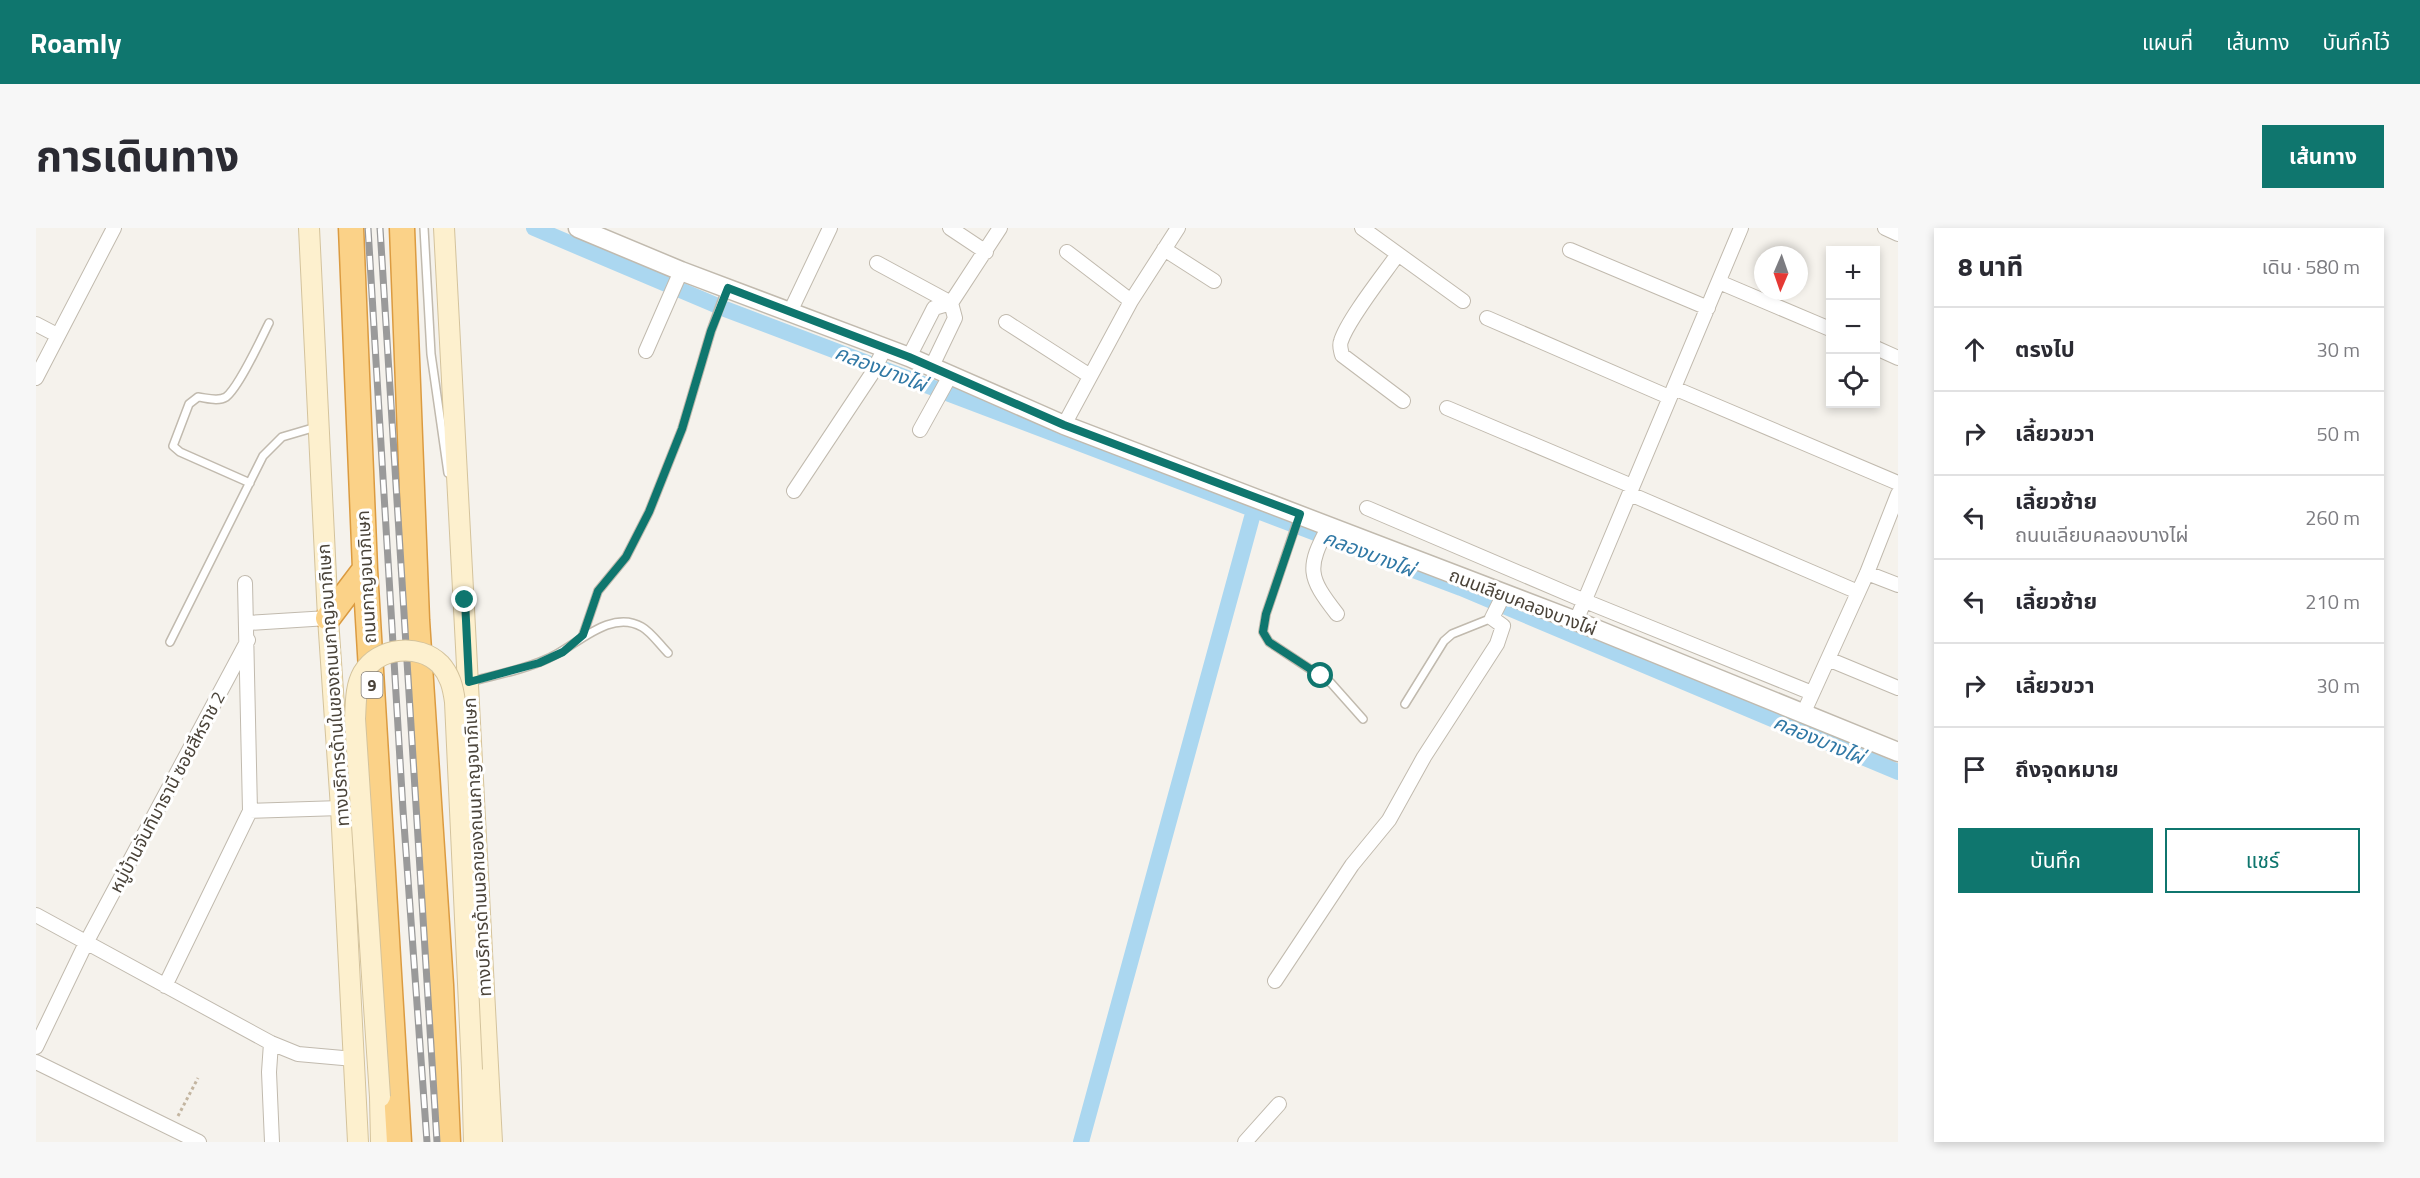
<!DOCTYPE html>
<html lang="th">
<head>
<meta charset="utf-8">
<style>
  body { margin:0; font-family:"Titillium Web","Noto Sans Thai",sans-serif; background:#f7f7f7; color:#2b2b33 }
  .controls { position:absolute; right:18px; top:18px; display:grid; overflow:hidden; border-radius:0px; box-shadow:0 3px 9px #0003 }
  .controls button { width:54px; height:54px; display:grid; place-items:center; padding:0; border:0; border-bottom:2px solid #e1e1e2; background:#fff; color:#2b2b33; font:30px sans-serif }
  .compass { position:absolute; left:1718px; top:18px; width:54px; height:54px; border-radius:50%; background:#fff; box-shadow:0 3px 9px #0003; rotate:182deg }
  .stop { position:absolute; width:18px; height:18px; margin:-14px; border:4px solid #0f766e; border-radius:50%; background:#fff }
  .stop.end { background:#0f766e; border-color:#fff; box-shadow:0 2px 6px #0008 }
  .list { margin:0; padding:0; list-style:none }
  h2 { display:flex; justify-content:space-between; align-items:center; height:78px; margin:0; padding:0 24px; font-size:26px }
  h2 small { font-size:20px; font-weight:400; color:#7c7c81 }
  .list li { display:grid; grid-template-columns:39px 1fr auto; gap:18px; align-items:center; box-sizing:border-box; height:84px; padding:0 24px; border-top:2px solid #e1e1e2 }
  .list b { display:block; font-size:22px; white-space:nowrap }
  .list p { margin:0; font-size:20px; white-space:nowrap; color:#7c7c81 }
  .list em { font-size:20px; font-style:normal; color:#7c7c81 }
  .actions { display:flex; gap:12px; padding:18px 24px }
  .actions a { flex:1; padding:14px 0; border:2px solid #0f766e; border-radius:0px; text-align:center; font-size:21px; color:#0f766e }
  .actions .main { background:#0f766e; color:#fff }
  .icon { flex:none; width:33px; height:33px; fill:none; stroke:currentColor; stroke-width:2; stroke-linecap:round; stroke-linejoin:round }
  .map { position:relative; flex:none; width:1862px; height:914px; overflow:hidden; border-radius:0px }
  header { display:flex; align-items:center; gap:36px; box-sizing:border-box; height:84px; padding:0 30px; background:#0f766e; color:#fff }
  header strong { font-size:28px }
  nav { display:flex; gap:33px; margin-inline-start:auto; font-size:21px }
  .intro { display:flex; align-items:center; justify-content:space-between; box-sizing:border-box; height:144px; padding:0 36px }
  h1 { margin:0; font-size:42px }
  .button { padding:15px 27px; border-radius:0px; background:#0f766e; color:#fff; font-size:21px; font-weight:700 }
  main { display:flex; gap:36px; padding:0 36px }
  aside { flex:1; background:#fff; border-radius:0px; box-shadow:0 3px 9px #0003 }
  .map>svg:first-child { display:block }
  .lines { fill:none; stroke-linecap:round; stroke-linejoin:round }
  .canal { stroke:#abd7f0; stroke-width:16 }
  .service-casing { stroke:#c1baae; stroke-width:10 }
  .minor-casing { stroke:#c1baae; stroke-width:16 }
  .tertiary-casing { stroke:#c1baae; stroke-width:21 }
  .secondary-casing { stroke:#d4c39c; stroke-width:22 }
  .trunk-casing { stroke:#db9b41; stroke-width:27 }
  .path { stroke:#c3b5a0; stroke-width:3; stroke-dasharray:3 3; stroke-linecap:butt }
  .service { stroke:#fff; stroke-width:7 }
  .minor { stroke:#fff; stroke-width:14 }
  .tertiary { stroke:#fff; stroke-width:18 }
  .secondary { stroke:#fdf0ce; stroke-width:20 }
  .trunk { stroke:#fbd288; stroke-width:24 }
  .rail-casing { stroke:#9a9a9a; stroke-width:7 }
  .rail { stroke:#fff; stroke-width:4.5; stroke-dasharray:14; stroke-linecap:butt }
  .secondary-bridge-casing { stroke:#d4c39c; stroke-width:22; stroke-linecap:butt }
  .secondary-bridge { stroke:#fdf0ce; stroke-width:20 }
  .route { stroke:#0f766e; stroke-width:8 }
  .labels { text-anchor:middle; dominant-baseline:central; stroke-width:6; stroke-linejoin:round; paint-order:stroke }
  .shield { fill:#fff; stroke:#807b74; stroke-width:1.5 }
  .shield-label { font-size:16px; font-weight:bold; fill:#4a4339 }
  .street-label { font-size:18px; fill:#4a4339; stroke:#fff }
  .water-label { font-size:20px; font-style:italic; fill:#3078a5; stroke:#fff }
</style>
</head>
<body>
<header>
<strong>Roamly</strong>
<nav><a>แผนที่</a><a>เส้นทาง</a><a>บันทึกไว้</a></nav>
</header>
<div class="intro"><h1>การเดินทาง</h1><a class="button">เส้นทาง</a></div>
<main>
<div class="map">
<svg width="1862" height="914" viewBox="0 0 1862 914">
  <rect width="100%" height="100%" fill="#f5f2ec"/>
  <g class="lines">
    <path class="canal" d="M 498,0 L 689,81 L 1425,360 L 1862,544
      M 1045,914 L 1218,282"/>
    <g class="service-casing">
      <path id="service" d="M 388,0 L 395,126 L 412,245
        M 214,255 L 144,224 L 137,218 L 153,176 L 162,169 C 171,170 182,174 190,169 C 203,159 225,111 233,95
        M 1263,288 L 1230,386 L 1227,404 L 1233,414 L 1295,455 L 1327,491
        M 547,407 L 562,363 L 590,329 L 613,284 L 646,201 L 675,103 L 690,62
        M 134,414 L 227,228 L 246,209 L 280,199
        M 433,454 C 459,447 488,442 513,430 C 539,419 574,380 606,399 C 615,404 624,417 632,425
        M 1369,476 L 1408,413 L 1416,406 L 1456,390"/>
    </g>
    <g class="minor-casing">
      <path id="minor" d="M 914,0 L 950,24
        M 1326,0 L 1427,73
        M 1849,0 L 1862,6
        M 1128,21 L 1178,53
        M 1534,22 L 1672,80
        M 1031,24 L 1095,73
        M 1362,26 C 1348,46 1312,91 1305,113 C 1303,118 1305,122 1306,127 L 1367,173
        M 841,35 L 915,75
        M 1683,54 L 1794,101
        M 754,84 L 794,0
        M 1451,90 L 1633,169
        M 970,94 L 1054,148
        M 0,96 L 21,107
        M 1840,120 L 1862,130
        M 610,123 L 645,43
        M 873,129 L 898,80 L 915,75 L 964,0
        M 896,138 L 919,90 L 915,75
        M 0,150 L 78,0
        M 1638,160 L 1862,255
        M 1411,180 L 1596,258
        M 1028,197 L 1095,73 L 1142,0
        M 884,202 L 915,146
        M 758,263 L 835,147 L 849,120
        M 1594,266 L 1822,364
        M 1331,280 L 1549,373 L 1776,465
        M 1293,298 C 1270,340 1272,349 1301,386
        M 1831,345 L 1862,357
        M 209,355 L 214,583
        M 1540,393 L 1705,0
        M 212,395 L 292,390
        M 1792,431 L 1862,460
        M 1767,486 L 1831,345 L 1862,266
        M 0,687 L 235,815 L 262,826 L 318,831
        M 1239,753 L 1316,637 L 1353,592 L 1388,529 L 1461,416 L 1467,398 L 1456,390 L 1468,366
        M 129,758 L 214,583 L 305,580
        M 235,815 L 233,844 L 236,914
        M 0,819 L 50,715 L 212,412
        M 0,834 L 163,914
        M 1209,914 L 1243,876"/>
    </g>
    <g class="tertiary-casing">
      <path id="tertiary" d="M 542,0 L 645,43 L 873,129 L 1028,197 L 1540,393 L 1862,524"/>
    </g>
    <g class="secondary-casing">
      <path id="secondary" d="M 273,0 L 292,390 L 305,580 L 322,914
        M 408,0 L 456,914
        M 436,842 L 438,914
        M 344,869 L 345,914"/>
    </g>
    <g class="trunk-casing">
      <path id="trunk" d="M 315,0 L 329,341 L 363,914
        M 366,0 L 381,392 L 405,757 L 412,914
        M 292,390 L 329,341"/>
    </g>
    <path class="path" d="M 142,888 L 162,850"/>
    <use href="#service" class="service"/>
    <use href="#minor" class="minor"/>
    <use href="#tertiary" class="tertiary"/>
    <use href="#secondary" class="secondary"/>
    <use href="#trunk" class="trunk"/>
    <g class="rail-casing">
      <path id="rail" d="M 332,0 L 367,582 L 391,914
        M 344,0 L 401,914"/>
    </g>
    <use href="#rail" class="rail"/>
    <g class="secondary-bridge-casing">
      <path id="secondary-bridge" d="M 344,869 L 319,491 C 320,476 319,459 327,445 C 342,419 383,415 404,436 C 414,447 417,459 419,474 L 436,842"/>
    </g>
    <use href="#secondary-bridge" class="secondary-bridge"/>
  </g>
  <g class="lines">
    <path class="route" d="M 429,372 L 433,454 L 503,435 L 527,424 L 547,407 L 562,363 L 590,329 L 613,284 L 646,201 L 675,103 L 692,60 L 873,129 L 1028,197 L 1264,286 L 1230,386 L 1227,404 L 1233,414 L 1285,448"/>
  </g>
  <g class="labels">
    <rect class="shield" x="325.5" y="444" width="21" height="26" rx="4.5"/>
    <g class="shield-label">
      <text x="336" y="457">9</text>
    </g>
    <g class="street-label">
      <text transform="translate(330 349) rotate(-93)">ถนนกาญจนาภิเษก</text>
      <text transform="translate(1487 374) rotate(21)">ถนนเลียบคลองบางไผ่</text>
      <text transform="translate(297 457) rotate(-94)">ทางบริการด้านในของถนนกาญจนาภิเษก</text>
      <text transform="translate(131 564) rotate(-62)">หมู่บ้านจันทิมาธานี ซอยสีหราช 2</text>
      <text transform="translate(441 619) rotate(-93)">ทางบริการด้านนอกของถนนกาญจนาภิเษก</text>
    </g>
    <g class="water-label">
      <text transform="translate(845 140) rotate(21)">คลองบางไผ่</text>
      <text transform="translate(1333 325) rotate(21)">คลองบางไผ่</text>
      <text transform="translate(1783 511) rotate(23)">คลองบางไผ่</text>
    </g>
  </g>
</svg>
<div class="controls">
<button>+</button>
<button>−</button>
<button><svg class="icon" aria-label="locate" viewBox="0 0 24 24"><circle cx="12" cy="12" r="6"/><path d="M12 2v4M12 18v4M2 12h4M18 12h4"/></svg></button>
</div>
<svg class="compass" viewBox="-18 -18 36 36"><path d="M0-13l5 13h-10z" fill="#e53935"/><path d="M0 13l5-13h-10z" fill="#7c7c81"/></svg>
<div class="stop" style="left:1285px;top:448px"></div>
<div class="stop end" style="left:429px;top:372px"></div>
</div>
<aside>
<h2>8 นาที<small>เดิน · 580 m</small></h2>
<ul class="list">
<li><svg class="icon" aria-label="ahead" viewBox="0 0 24 24"><path d="M12 20V5M6 11l6-6 6 6"/></svg><div><b>ตรงไป</b></div><em>30 m</em></li>
<li><svg class="icon" aria-label="right" viewBox="0 0 24 24"><path d="M7 20v-9h11M14 6l5 5-5 5"/></svg><div><b>เลี้ยวขวา</b></div><em>50 m</em></li>
<li><svg class="icon" aria-label="left" viewBox="0 0 24 24"><path d="M17 20v-9H6M10 6l-5 5 5 5"/></svg><div><b>เลี้ยวซ้าย</b><p>ถนนเลียบคลองบางไผ่</p></div><em>260 m</em></li>
<li><svg class="icon" aria-label="left" viewBox="0 0 24 24"><path d="M17 20v-9H6M10 6l-5 5 5 5"/></svg><div><b>เลี้ยวซ้าย</b></div><em>210 m</em></li>
<li><svg class="icon" aria-label="right" viewBox="0 0 24 24"><path d="M7 20v-9h11M14 6l5 5-5 5"/></svg><div><b>เลี้ยวขวา</b></div><em>30 m</em></li>
<li><svg class="icon" aria-label="arrive" viewBox="0 0 24 24"><path d="M6 21V4h12l-3 4 3 4H6"/></svg><div><b>ถึงจุดหมาย</b></div></li>
</ul>
<div class="actions"><a class="main">บันทึก</a><a>แชร์</a></div>
</aside>
</main>
</body>
</html>
